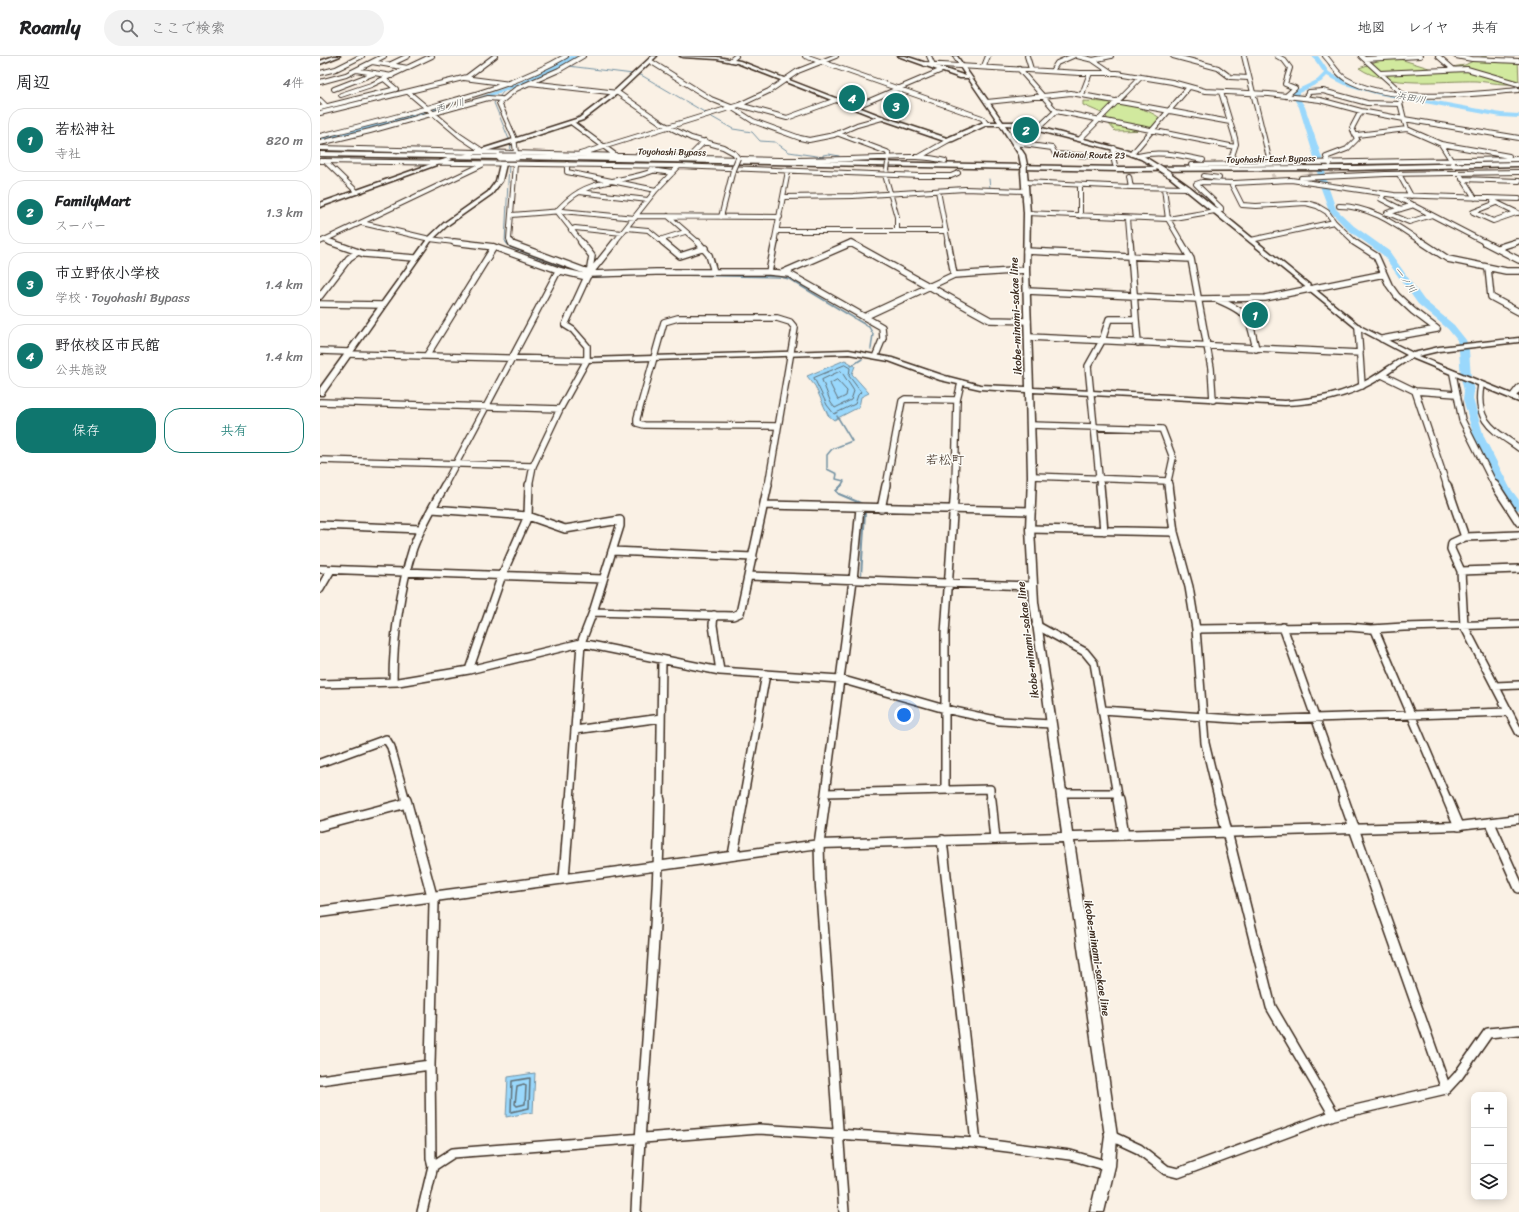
<!DOCTYPE html>
<html lang="ja">
<head>
<meta charset="utf-8">
<style>
  body { margin:0; font-family:Sriracha,"Klee One",sans-serif; background:#f2f2f2; color:#202124 }
  .controls { position:absolute; right:12px; bottom:12px; display:grid; overflow:hidden; border-radius:8px; box-shadow:0 2px 10px #0003 }
  .controls button { width:36px; height:36px; display:grid; place-items:center; padding:0; border:0; border-bottom:1px solid #e0e0e0; background:#fff; color:#202124; font:20px sans-serif }
  .you { position:absolute; left:584px; top:659px; width:14px; height:14px; margin:-10px; border:3px solid #fff; border-radius:50%; background:#1a73e8; box-shadow:0 0 0 6px #1a73e833 }
  .badge { display:grid; place-items:center; width:26px; height:26px; border-radius:50%; background:#0f766e; color:#fff; font-size:13px; font-weight:700 }
  .pin { position:absolute; translate:-50% -50%; border:2px solid #fff; box-shadow:0 1px 4px #0006 }
  .list { margin:0; padding:0; list-style:none }
  h2 { display:flex; justify-content:space-between; align-items:center; height:52px; margin:0; padding:0 16px; font-size:17px }
  h2 small { font-size:13px; font-weight:400; color:#757577 }
  .list li { display:grid; grid-template-columns:26px 1fr auto; gap:12px; align-items:center; box-sizing:border-box; height:64px; margin:0 8px 8px; padding:0 8px; border:1px solid #e0e0e0; border-radius:16px }
  .list b { display:block; font-size:15px; white-space:nowrap }
  .list p { margin:0; font-size:13px; white-space:nowrap; color:#757577 }
  .list em { font-size:13px; font-style:normal; color:#757577 }
  .actions { display:flex; gap:8px; padding:12px 16px }
  .actions a { flex:1; padding:9px 0; border:1px solid #0f766e; border-radius:16px; text-align:center; font-size:14px; color:#0f766e }
  .actions .main { background:#0f766e; color:#fff }
  .icon { flex:none; width:22px; height:22px; fill:none; stroke:currentColor; stroke-width:2; stroke-linecap:round; stroke-linejoin:round }
  .map { position:relative; flex:none; width:1199px; height:1156px; overflow:hidden }
  header { display:flex; align-items:center; gap:24px; box-sizing:border-box; height:56px; padding:0 20px; background:#fff; border-bottom:1px solid #e0e0e0 }
  header strong { font-size:19px }
  nav { display:flex; gap:22px; margin-inline-start:auto; font-size:14px }
  .search { width:280px; height:36px; background:#f2f2f2; display:flex; align-items:center; gap:10px; box-sizing:border-box; padding:0 14px; border-radius:22px; color:#757577; font-size:15px }
  main { display:flex }
  aside { flex:1; background:#fff }
  .map>svg:first-child { display:block }
  .green { fill:#d1e99e; stroke:#868a5e }
  .water { fill:#9ad8fc; stroke:#7492a3 }
  .lines { fill:none; stroke-linecap:round; stroke-linejoin:round }
  .shore-far1 { stroke:#617077; stroke-width:1 }
  .shore { stroke:#617077; stroke-width:1.5 }
  .stream-far2 { stroke:#7492a3; stroke-width:1 }
  .stream-far1 { stroke:#7492a3; stroke-width:1.5 }
  .stream { stroke:#7492a3; stroke-width:2 }
  .river { fill:#9ad8fc; fill-rule:evenodd }
  .street-tunnel { stroke:#d4c9bd; stroke-width:4; stroke-dasharray:4 2; stroke-linecap:butt }
  .highway-tunnel { stroke:#d4c9bd; stroke-width:7; stroke-dasharray:7 3.5; stroke-linecap:butt }
  .street-far3-casing { stroke:#3b2a1e; stroke-width:6 }
  .street-far2-casing { stroke:#3b2a1e; stroke-width:8 }
  .street-far1-casing { stroke:#3b2a1e; stroke-width:10 }
  .street-casing { stroke:#3b2a1e; stroke-width:12 }
  .secondary-casing { stroke:#3b2a1e; stroke-width:3 }
  .highway-casing { stroke:#3b2a1e; stroke-width:3 }
  .street-far3 { stroke:#fdfcf7; stroke-width:4 }
  .street-far2 { stroke:#fdfcf7; stroke-width:5.5 }
  .street-far1 { stroke:#fdfcf7; stroke-width:7 }
  .street { stroke:#fdfcf7; stroke-width:9 }
  .secondary { fill:#fdfcf7; fill-rule:evenodd }
  .highway { fill:#fdfcf7; fill-rule:evenodd }
  .street-bridge-casing { stroke:#3b2a1e; stroke-width:6; stroke-linecap:butt }
  .secondary-bridge-casing { stroke:#3b2a1e; stroke-width:8; stroke-linecap:butt }
  .highway-bridge-casing { stroke:#3b2a1e; stroke-width:9; stroke-linecap:butt }
  .street-bridge { stroke:#fdfcf7; stroke-width:4 }
  .secondary-bridge { stroke:#fdfcf7; stroke-width:5.5 }
  .highway-bridge { stroke:#fdfcf7; stroke-width:7 }
  .labels { text-anchor:middle; dominant-baseline:central; stroke-width:3; stroke-linejoin:round; paint-order:stroke }
  .far-street-label { font-size:9px; fill:#3b2a1e; stroke:#fdfcf7 }
  .far-water-label { font-size:10px; font-style:italic; fill:#535656; stroke:#fdfcf7 }
  .street-label { font-size:11px; fill:#3b2a1e; stroke:#fdfcf7 }
  .quarter-label { font-size:13px; fill:#3b2a1e; stroke:#fdfcf7 }
</style>
</head>
<body>
<header>
<strong>Roamly</strong>
<div class="search"><svg class="icon" aria-label="search" viewBox="0 0 24 24"><circle cx="10" cy="10" r="6"/><path d="M15 15l6 6"/></svg>ここで検索</div>
<nav><a>地図</a><a>レイヤ</a><a>共有</a></nav>
</header>
<main>
<aside>
<h2>周辺<small>4件</small></h2>
<ul class="list">
<li><span class="badge">1</span><div><b>若松神社</b><p>寺社</p></div><em>820 m</em></li>
<li><span class="badge">2</span><div><b>FamilyMart</b><p>スーパー</p></div><em>1.3 km</em></li>
<li><span class="badge">3</span><div><b>市立野依小学校</b><p>学校 · Toyohashi Bypass</p></div><em>1.4 km</em></li>
<li><span class="badge">4</span><div><b>野依校区市民館</b><p>公共施設</p></div><em>1.4 km</em></li>
</ul>
<div class="actions"><a class="main">保存</a><a>共有</a></div>
</aside>
<div class="map">
<svg width="1199" height="1156" viewBox="0 0 1199 1156">
  <rect width="100%" height="100%" fill="#faf1e5"/>
  <filter id="ink" filterUnits="userSpaceOnUse"><feTurbulence type="fractalNoise" baseFrequency=".025" numOctaves="2"/><feDisplacementMap in="SourceGraphic" scale="8" xChannelSelector="R" yChannelSelector="G"/><feConvolveMatrix kernelMatrix="1 2 1 2 8 2 1 2 1" color-interpolation-filters="sRGB"/></filter>
  <g filter="url(#ink)">
    <path class="green" d="M 1070,0 L 1109,12 L 1119,13 L 1145,9 L 1163,0 L 1179,3 L 1198,3 L 1199,27 C 1186,30 1169,26 1156,25 C 1122,24 1069,33 1039,12 C 1050,9 1059,3 1070,0 Z
      M 763,45 C 788,46 819,47 840,62 L 835,68 L 833,74 L 795,75 L 788,67 L 786,59 L 763,49 Z"/>
    <path class="water" d="M 525,304 L 535,310 L 532,318 L 549,337 L 541,341 L 539,351 L 514,364 L 508,359 L 495,330 L 487,320 Z
      M 215,1017 L 213,1056 L 186,1061 L 188,1021 Z"/>
    <g class="lines">
      <path class="shore-far1" d="M 525,309 L 530,312 L 529,320 L 541,336 L 538,339 L 535,348 L 514,358 L 507,349 L 494,322 Z
        M 521,315 L 534,335 L 531,344 L 515,352 L 511,347 L 502,324 Z
        M 517,324 L 527,335 L 526,340 L 518,344 L 510,328 Z"/>
      <path class="shore" d="M 210,1022 L 209,1052 L 191,1056 L 192,1025 Z
        M 204,1028 L 206,1030 L 205,1048 L 197,1050 L 195,1048 L 197,1030 Z"/>
      <path class="stream-far2" d="M 240,9 L 313,18
        M 317,19 L 321,19 L 386,57
        M 184,35 L 174,47 L 191,88 L 190,97
        M 390,60 L 413,73 L 432,76 L 440,85 L 455,86 L 469,96 L 503,101 L 503,99 L 509,98 L 519,100
        M 669,123 L 670,132
        M 187,187 L 185,185 L 189,107"/>
      <path class="stream-far1" d="M 186,186 L 190,191 L 259,217
        M 353,219 L 460,221 L 469,223 L 549,271 L 553,278 L 551,293
        M 275,221 L 323,219
        M 531,310 L 542,303
        M 517,360 L 532,385 L 512,393 L 507,399 L 507,413 L 517,418 L 516,423 L 524,425 L 521,430"/>
      <path class="stream" d="M 522,429 L 516,435 L 519,438 L 545,449
        M 541,520 L 545,457"/>
      <path class="river" d="M 251,0 L 258,0 L 233,15 L 207,27 L 154,46 L 149,45 L 203,25 Z
        M 992,0 L 998,0 L 1009,16 L 1029,27 L 1057,34 L 1181,57 L 1199,58 L 1199,62 L 1181,61 L 1056,38 L 1025,29 L 1007,20 L 1001,26 L 979,37 L 978,40 L 985,51 L 1004,108 L 1007,127 L 1016,153 L 1034,170 L 1069,195 L 1104,244 L 1134,269 L 1146,284 L 1149,294 L 1151,322 L 1154,335 L 1153,343 L 1164,381 L 1190,432 L 1199,444 L 1199,454 L 1195,453 L 1180,433 L 1154,381 L 1143,343 L 1144,335 L 1141,322 L 1139,294 L 1137,284 L 1128,273 L 1098,248 L 1063,199 L 1028,174 L 1009,154 L 999,127 L 996,108 L 979,51 L 972,40 L 974,35 L 997,24 L 1004,17 Z
        M 117,52 L 119,53 L 119,55 L 0,86 L 0,82 Z"/>
      <path class="street-tunnel" d="M 950,106 L 954,123
        M 1133,107 L 1138,114
        M 989,109 L 991,119
        M 1010,109 L 1013,118"/>
      <path class="highway-tunnel" d="M 565,105 L 574,104
        M 564,116 L 572,116"/>
      <g class="street-far3-casing">
        <path id="street-far3" d="M 485,0 L 662,62 L 666,67
          M 609,0 L 613,9
          M 707,0 L 711,13
          M 757,0 L 773,4 L 792,17
          M 853,0 L 898,12 L 910,21 L 929,22
          M 924,0 L 950,106
          M 957,0 L 964,4 L 970,12 L 965,28 L 975,32 L 966,40
          M 1005,0 C 1012,7 1017,18 1026,23 C 1071,49 1148,38 1199,34
          M 1118,0 L 1133,13
          M 1136,0 L 1152,3 L 1199,5
          M 1045,3 L 1100,0
          M 411,4 L 416,0
          M 773,4 L 791,0
          M 330,5 L 391,43 L 411,51 L 433,65 L 480,82 L 489,84 L 514,79 L 537,69 L 562,62
          M 52,6 L 88,12
          M 605,8 L 760,17 L 797,17 L 852,26 L 885,35 L 949,38 L 1000,44 L 1041,55 L 1084,63 L 1080,47 L 1083,38 L 1041,0
          M 69,9 L 88,0
          M 664,10 L 668,0
          M 699,13 L 736,55 L 915,91
          M 36,14 L 72,20
          M 732,15 L 737,7 L 753,0
          M 0,17 L 16,13 L 42,0
          M 1060,17 L 1147,13 L 1199,28
          M 144,22 L 190,28
          M 0,26 L 26,19 L 64,0
          M 210,27 L 298,37 L 343,68 L 371,82 L 403,91 L 414,97 L 418,102
          M 14,33 L 55,17
          M 88,36 L 140,80 L 161,94
          M 901,36 L 915,82 L 916,88 L 911,103
          M 762,38 L 770,17
          M 21,39 L 51,29 L 112,0
          M 985,42 L 989,36 L 1003,35 L 1047,47 L 1080,48
          M 0,44 L 6,50
          M 667,46 L 751,37 L 910,66
          M 419,49 L 467,62 L 516,44
          M 535,51 L 622,14
          M 0,52 L 76,33 L 64,23
          M 0,57 L 147,21 L 175,0
          M 252,67 L 298,101
          M 718,72 L 736,55
          M 519,78 L 567,96 L 569,99 L 568,103
          M 1037,79 L 1087,73
          M 0,80 C 41,70 81,60 121,48 C 165,36 207,23 246,0
          M 760,83 L 821,21
          M 0,87 L 50,75 L 168,42 L 181,43
          M 695,87 L 732,92 L 735,98 L 793,101
          M 1121,88 L 1133,107
          M 0,92 C 153,95 306,101 459,104 C 492,104 526,103 559,102 C 581,101 604,99 625,105
          M 794,92 L 793,101 L 795,109
          M 196,97 L 194,81 L 179,47 L 196,33 L 239,14 L 263,0
          M 260,98 L 419,49 L 449,35 L 478,15 L 516,0
          M 812,98 L 869,31
          M 818,100 C 839,94 862,100 883,104
          M 1189,100 L 1121,88 L 1087,73 L 1084,63 L 1199,82
          M 599,101 L 629,84
          M 368,102 L 385,85
          M 0,105 L 359,110 L 600,120 L 631,120 L 638,117
          M 5,105 L 37,136
          M 247,108 L 247,116 L 336,134
          M 1010,108 L 1006,101 L 1027,93 L 1037,83 L 1032,72 L 1041,55
          M 871,109 L 1199,103
          M 331,114 L 352,117
          M 1079,118 L 1091,140
          M 565,119 L 577,161 L 577,175
          M 884,120 L 899,122
          M 1141,120 L 1155,142
          M 981,122 L 1066,118 L 1199,116
          M 1142,123 L 1199,125
          M 704,126 L 811,131 L 809,120
          M 911,127 L 922,149 L 936,150 L 986,147 L 997,150 L 1007,156 L 1014,166
          M 760,129 L 760,160
          M 811,131 L 868,132
          M 844,132 L 848,163 L 862,187
          M 618,135 L 628,187
          M 259,136 L 328,144
          M 1064,138 L 1061,143 L 1081,153
          M 464,141 L 533,140 L 645,133 L 705,135
          M 1077,141 L 1166,187
          M 1173,145 L 1198,157
          M 1176,147 L 1153,156 L 1173,165 L 1196,157
          M 1019,150 C 1052,150 1077,170 1103,187
          M 237,155 C 240,151 244,148 248,144 C 274,121 306,127 335,114
          M 237,155 L 262,187
          M 707,157 L 848,163 L 901,154 L 901,152 L 876,128 L 882,126 L 914,127 L 971,124 L 1074,139 L 1199,143
          M 1067,157 L 1094,149
          M 1068,157 L 1089,166 L 1112,159
          M 192,159 L 242,155 L 315,162
          M 316,160 L 460,161
          M 348,160 L 379,187
          M 401,161 L 413,114
          M 808,162 L 810,187
          M 42,167 L 110,183 L 142,187
          M 307,172 L 328,174 L 344,187
          M 251,174 L 255,172 L 302,177
          M 458,175 L 626,175
          M 4,184 L 12,187
          M 339,184 L 365,176
          M 931,184 L 1014,166 L 1036,187
          M 0,186 L 162,109
          M 191,187 L 189,183 L 195,108
          M 294,187 L 336,134 L 359,110
          M 454,187 L 468,115
          M 1193,187 L 1199,185"/>
      </g>
      <g class="street-far2-casing">
        <path id="street-far2" d="M 10,186 L 44,198 L 95,202
          M 134,186 L 174,191 L 241,215 L 267,221
          M 191,186 L 192,188 L 265,215 L 269,215
          M 261,186 L 272,200 L 269,218
          M 343,186 L 360,200 L 385,192
          M 378,186 L 389,199 L 394,216
          M 628,186 L 634,219
          M 1034,186 L 1056,200 L 1069,229 L 1077,240 L 1093,255 L 1117,273 L 1062,283
          M 1102,186 L 1128,203 L 1186,215 L 1199,215
          M 1164,186 L 1199,204
          M 531,187 L 670,264 L 708,265
          M 1177,192 L 1196,186
          M 706,195 L 871,203 L 861,186
          M 871,203 L 891,312 L 893,344
          M 1168,212 L 1171,241 L 1199,256
          M 449,216 L 455,186
          M 462,217 L 531,187
          M 270,218 L 336,216 L 449,216 L 469,218 L 562,271 L 563,282 L 556,299
          M 707,235 L 878,243 L 945,242 L 1064,218
          M 0,240 L 29,202 L 38,196
          M 898,244 C 929,257 929,261 936,293
          M 0,248 L 62,249
          M 544,261 L 634,219 L 706,214
          M 816,263 L 818,287
          M 1038,271 L 1042,330
          M 709,281 L 1040,297
          M 0,295 L 29,296
          M 28,298 L 267,304
          M 107,299 L 174,191
          M 1133,318 L 1142,364 L 1175,430
          M 1062,319 L 1095,335 L 1136,338
          M 1161,329 C 1154,366 1174,374 1199,392
          M 1095,335 L 1127,430
          M 1192,341 L 1199,332
          M 0,346 L 240,353
          M 710,369 L 842,373 L 853,402 L 848,425 L 849,430
          M 0,404 L 213,410
          M 712,420 L 848,425
          M 124,430 L 237,217 L 241,215
          M 209,430 L 213,410 L 240,353 L 267,304 L 267,290 L 253,274 L 245,269 L 267,221 L 295,186
          M 448,430 L 475,272 L 470,266 L 457,262 L 358,262 L 344,266 L 317,362 L 317,367 L 324,369 L 458,370
          M 566,430 L 582,345 L 585,343 L 637,344
          M 635,430 L 637,344 L 641,327
          M 780,430 L 768,310 L 782,285 L 789,263 L 816,263 L 810,186"/>
      </g>
      <g class="street-far1-casing">
        <path id="street-far1" d="M 780,429 L 784,475
          M 848,429 L 854,476 L 869,531 L 876,573 L 885,687 L 899,745
          M 1127,429 L 1145,481
          M 1175,429 L 1199,466
          M 445,449 L 711,455
          M 112,453 L 208,460 L 245,473 L 300,464 L 300,470 L 273,556 L 261,587 L 250,745
          M 561,453 L 566,429
          M 0,469 L 101,473
          M 710,473 L 854,476
          M 1199,479 L 1145,481 L 1132,487 L 1131,493 L 1141,515 L 1144,570 L 1199,676
          M 292,495 L 433,501
          M 0,513 L 283,523
          M 1141,515 L 1199,513
          M 429,520 L 713,530
          M 0,533 L 11,514
          M 273,556 L 413,560 L 420,557 L 448,429
          M 394,559 L 393,569 L 400,615
          M 716,569 L 765,596 L 774,607 L 798,745
          M 963,571 L 1025,745
          M 876,573 L 1029,571 L 1051,573 L 1084,571 L 1199,568
          M 1055,574 L 1128,745
          M 149,614 L 182,519 L 208,460 L 209,429
          M 73,626 C 73,584 80,532 93,492 C 101,470 114,449 125,429
          M 0,628 L 78,626 L 149,614 L 261,587 L 400,615 L 520,623 L 625,653 L 680,665 L 731,668
          M 1175,630 L 1199,629
          M 782,654 L 928,664 L 1188,656
          M 255,674 L 341,662
          M 0,707 L 66,683 L 71,691 L 86,745
          M 625,734 L 625,578 L 635,429
          M 505,737 L 670,733 L 671,745
          M 741,737 L 796,737
          M 340,745 L 342,604
          M 423,745 L 446,618
          M 504,745 L 533,524 L 540,452"/>
      </g>
      <g class="street-casing">
        <path id="street" d="M 86,744 L 114,847 L 110,1009 L 111,1102 L 113,1110 L 102,1156
          M 505,744 L 499,788 L 500,824 L 524,1156
          M 671,744 L 675,783
          M 798,744 L 804,779
          M 899,744 L 951,951 L 1014,1059
          M 1024,744 L 1126,1033
          M 1128,744 L 1139,770
          M 1170,767 L 1199,832
          M 0,770 L 87,747
          M 622,784 L 656,1087
          M 413,799 L 423,744
          M 244,822 L 250,744
          M 0,1024 L 110,1009
          M 791,1080 L 819,1093 L 846,1114 L 858,1117 L 1014,1059 L 1126,1033 L 1138,1020 L 1168,977 L 1199,974
          M 113,1110 L 133,1097 L 439,1073 L 656,1087 L 750,1099 L 788,1110
          M 316,1156 C 322,1019 338,882 340,744"/>
      </g>
      <g class="secondary-casing">
        <path id="secondary" d="M 14,0 L 20,0 L 0,8 L 0,5 Z
          M 332,0 L 337,0 L 297,38 L 263,64 L 197,86 L 146,101 L 143,99 L 259,62 L 293,36 Z
          M 360,0 L 397,1 L 420,5 L 564,61 L 627,82 L 664,66 L 678,66 L 648,22 L 640,22 L 578,0 L 585,0 L 646,20 L 633,0 L 637,0 L 683,66 L 699,66 L 806,94 L 825,101 L 841,111 L 836,112 L 821,103 L 802,96 L 699,70 L 685,69 L 705,99 L 707,109 L 704,111 L 701,109 L 699,99 L 680,69 L 667,69 L 633,85 L 627,86 L 560,63 L 417,7 L 397,3 L 362,1 Z
          M 128,102 L 133,103 L 0,151 L 0,147 Z
          M 183,106 L 186,108 L 182,125 L 172,138 L 128,169 L 112,184 L 3,339 L 0,339 L 0,332 L 108,182 L 124,167 L 168,136 L 176,125 L 180,108 Z
          M 704,114 L 707,116 L 710,157 L 709,214 L 713,332 L 965,345 C 995,343 1024,338 1051,322 C 1063,315 1074,306 1087,299 L 1036,272 L 847,119 L 847,117 L 849,116 L 870,131 L 1040,270 L 1093,297 L 1119,291 L 1199,282 L 1199,286 L 1119,295 L 1098,300 L 1199,341 L 1199,346 L 1092,302 C 1079,309 1067,319 1053,327 C 1026,342 996,348 965,349 L 713,336 L 716,420 L 714,473 L 718,546 L 752,776 L 1139,766 L 1199,759 L 1199,767 L 1139,774 L 754,785 L 797,1080 L 795,1110 L 784,1156 L 770,1156 L 781,1110 L 785,1080 L 743,786 L 499,792 L 0,861 L 0,851 L 499,784 L 742,777 L 710,546 L 706,473 L 708,420 L 706,336 L 660,333 L 620,324 L 569,305 L 529,298 L 267,306 L 264,304 L 267,302 L 529,294 L 572,302 L 625,320 L 660,329 L 706,331 L 703,214 L 704,157 L 701,116 Z"/>
      </g>
      <g class="highway-casing">
        <path id="highway" d="M 0,96 L 180,99 L 184,101 L 180,103 L 0,100 Z
          M 193,99 L 798,111 L 1033,110 L 1199,106 L 1199,110 L 1033,114 L 798,115 L 196,103 L 192,101 Z"/>
      </g>
      <use href="#street-far3" class="street-far3"/>
      <use href="#street-far2" class="street-far2"/>
      <use href="#street-far1" class="street-far1"/>
      <use href="#street" class="street"/>
      <use href="#secondary" class="secondary"/>
      <use href="#highway" class="highway"/>
      <g class="street-bridge-casing">
        <path id="street-bridge" d="M 413,114 L 418,102
          M 567,114 L 568,107"/>
      </g>
      <g class="secondary-bridge-casing">
        <path id="secondary-bridge" d="M 704,109 L 704,116
          M 838,111 L 849,118"/>
      </g>
      <g class="highway-bridge-casing">
        <path id="highway-bridge" d="M 180,101 L 196,101"/>
      </g>
      <use href="#street-bridge" class="street-bridge"/>
      <use href="#secondary-bridge" class="secondary-bridge"/>
      <use href="#highway-bridge" class="highway-bridge"/>
    </g>
  </g>
  <g class="labels">
    <g class="far-street-label">
      <text transform="translate(352 96) rotate(1)">Toyohashi Bypass</text>
      <text transform="translate(769 99) rotate(1)">National Route 23</text>
      <text transform="translate(951 103) rotate(-1)">Toyohashi-East Bypass</text>
    </g>
    <g class="far-water-label">
      <text transform="translate(1091 42) rotate(11)">浜田川</text>
      <text transform="translate(130 50) rotate(-15)">西ノ川</text>
      <text transform="translate(1085 224) rotate(54)">一ノ川</text>
    </g>
    <g class="street-label">
      <text transform="translate(696 260) rotate(-92)">ikobe-minami-sakae line</text>
      <text transform="translate(708 584) rotate(-97)">ikobe-minami-sakae line</text>
      <text transform="translate(777 902) rotate(81)">ikobe-minami-sakae line</text>
    </g>
    <g class="quarter-label">
      <text x="625" y="403">若松町</text>
    </g>
  </g>
</svg>
<div class="controls">
<button>+</button>
<button>−</button>
<button><svg class="icon" aria-label="layers" viewBox="0 0 24 24"><path d="M12 4l9 5-9 5-9-5zM3 14l9 5 9-5"/></svg></button>
</div>
<div class="you"></div>
<div class="pin badge" style="left:935px;top:259px">1</div>
<div class="pin badge" style="left:706px;top:74px">2</div>
<div class="pin badge" style="left:576px;top:50px">3</div>
<div class="pin badge" style="left:532px;top:42px">4</div>
</div>
</main>
</body>
</html>
